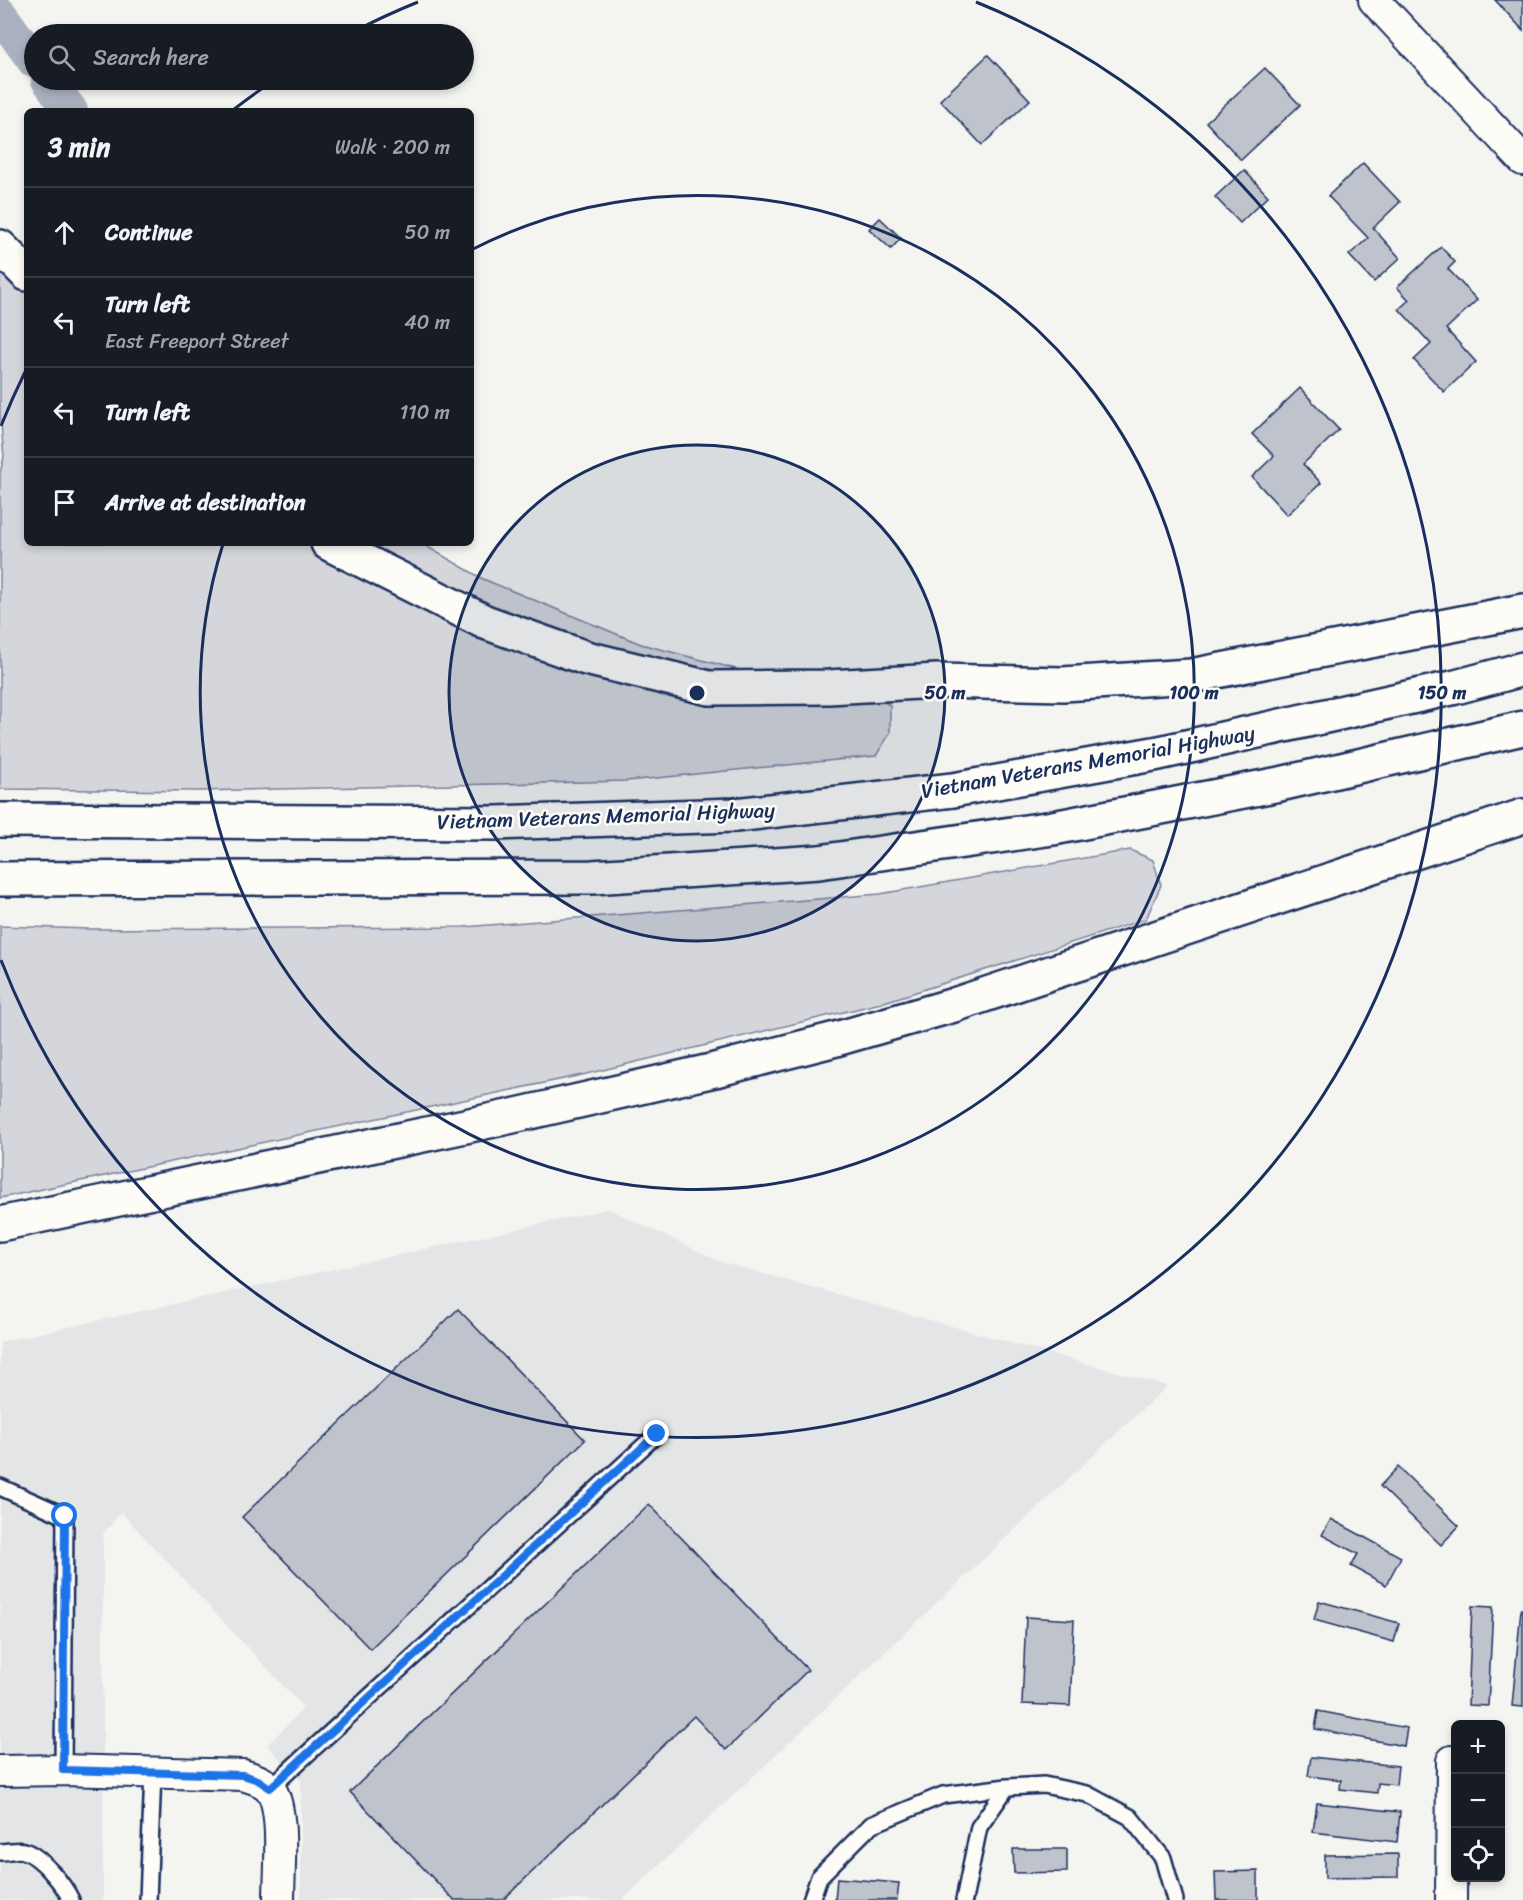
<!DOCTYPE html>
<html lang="en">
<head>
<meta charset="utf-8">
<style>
  body { margin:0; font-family:Sriracha,sans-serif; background:#242831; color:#f1f3f6 }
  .controls { position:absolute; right:18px; bottom:18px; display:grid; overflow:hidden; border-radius:9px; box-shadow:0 3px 9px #0003 }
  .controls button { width:54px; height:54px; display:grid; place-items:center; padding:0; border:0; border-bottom:2px solid #363941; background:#171b24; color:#f1f3f6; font:30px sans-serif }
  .stop { position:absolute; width:18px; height:18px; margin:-14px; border:4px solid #1a73e8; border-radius:50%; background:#fff }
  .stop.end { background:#1a73e8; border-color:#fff; box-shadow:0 2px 6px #0008 }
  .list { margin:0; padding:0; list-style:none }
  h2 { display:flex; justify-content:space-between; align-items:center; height:78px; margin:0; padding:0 24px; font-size:26px }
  h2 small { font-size:20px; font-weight:400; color:#9ea1a6 }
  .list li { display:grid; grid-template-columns:39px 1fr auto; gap:18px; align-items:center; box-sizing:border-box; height:90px; padding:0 24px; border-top:2px solid #363941 }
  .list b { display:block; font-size:22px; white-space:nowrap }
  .list p { margin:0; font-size:20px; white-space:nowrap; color:#9ea1a6 }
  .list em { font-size:20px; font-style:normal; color:#9ea1a6 }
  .icon { flex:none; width:33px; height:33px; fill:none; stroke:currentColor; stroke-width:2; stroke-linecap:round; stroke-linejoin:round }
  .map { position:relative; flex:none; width:1523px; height:1900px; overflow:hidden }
  .search { position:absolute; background:#171b24; box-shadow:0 3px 9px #0003; left:24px; top:24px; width:450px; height:66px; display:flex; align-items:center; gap:15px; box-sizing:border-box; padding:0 21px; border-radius:33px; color:#9ea1a6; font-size:22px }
  .panel { position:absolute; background:#171b24; box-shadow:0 3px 9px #0003; left:24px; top:108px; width:450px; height:438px; border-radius:9px }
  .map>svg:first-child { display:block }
  .built { fill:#e4e5e6 }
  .green { fill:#d4d6db; stroke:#78829c; stroke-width:1.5 }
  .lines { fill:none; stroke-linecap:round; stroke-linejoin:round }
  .canal { stroke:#aab0bf; stroke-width:34 }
  .building { fill:#bfc3cc; stroke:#1b2f5e; stroke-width:1.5 }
  .service-casing { stroke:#1b2f5e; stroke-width:20 }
  .minor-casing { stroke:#1b2f5e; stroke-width:34 }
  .motorway-casing { stroke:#1b2f5e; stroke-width:38 }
  .service { stroke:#fdfcf7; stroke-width:15 }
  .minor { stroke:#fdfcf7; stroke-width:30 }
  .motorway { stroke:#fdfcf7; stroke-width:33 }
  .route { stroke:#1a73e8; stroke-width:8 }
  .ring { fill:none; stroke:#1b2f5e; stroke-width:3 }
  .labels { text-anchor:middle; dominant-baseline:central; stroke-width:5; stroke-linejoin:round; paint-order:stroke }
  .street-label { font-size:21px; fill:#1b2f5e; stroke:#fdfcf7 }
  .centre { fill:#1b2f5e; stroke:#fdfcf7; stroke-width:3 }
  .ring-label { font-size:18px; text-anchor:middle; font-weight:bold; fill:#1b2f5e; stroke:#fdfcf7; stroke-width:5; stroke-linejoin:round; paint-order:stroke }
</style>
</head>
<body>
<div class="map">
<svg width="1523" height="1900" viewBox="0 0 1523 1900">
  <rect width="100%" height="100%" fill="#f4f4f1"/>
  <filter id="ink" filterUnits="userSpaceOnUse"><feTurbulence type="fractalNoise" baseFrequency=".0167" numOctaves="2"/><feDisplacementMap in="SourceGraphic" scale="12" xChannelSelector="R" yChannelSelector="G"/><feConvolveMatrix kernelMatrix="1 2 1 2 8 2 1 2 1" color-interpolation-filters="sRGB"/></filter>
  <g filter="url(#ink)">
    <path class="built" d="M 608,1209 L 724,1263 L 1167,1386 L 622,1900 L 301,1900 L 301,1781 L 267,1745 L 304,1708 L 121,1512 L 103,1534 L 103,1900 L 0,1900 L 0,1342 Z"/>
    <path class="green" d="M 0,245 L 27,265 L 27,543 L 421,543 L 483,579 L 641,644 L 755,674 L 862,691 L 890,705 L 890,733 L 876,756 L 627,781 L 198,791 L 0,789 L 0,473 L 4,457 L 0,413 Z
      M 1130,850 L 1153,860 L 1161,885 L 1146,919 L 881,1003 L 582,1075 L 0,1198 L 0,926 L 88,929 L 464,927 L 880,894 Z"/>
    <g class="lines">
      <path class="canal" d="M 0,14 L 34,61
        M 48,80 L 71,111"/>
    </g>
    <path class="building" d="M 1495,0 L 1523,0 L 1523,30 Z
      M 988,55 L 1030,100 L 982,145 L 940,100 Z
      M 1265,68 L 1300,105 L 1241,160 L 1206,122 Z
      M 1363,163 L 1400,202 L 1373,228 L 1400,258 L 1374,282 L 1349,255 L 1368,238 L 1328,196 Z
      M 1244,170 L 1268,196 L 1240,223 L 1215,197 Z
      M 880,218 L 901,238 L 891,249 L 869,229 Z
      M 1441,247 L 1455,262 L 1448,269 L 1477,300 L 1446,329 L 1476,362 L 1444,392 L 1414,360 L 1431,344 L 1399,309 L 1409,300 L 1397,287 Z
      M 1300,388 L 1339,430 L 1303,464 L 1321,483 L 1287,515 L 1252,477 L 1274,456 L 1252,434 Z
      M 458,1309 L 585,1440 L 370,1649 L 242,1517 Z
      M 1398,1467 L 1459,1526 L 1441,1545 L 1380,1486 Z
      M 649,1504 L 808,1670 L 726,1750 L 694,1716 L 503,1900 L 454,1900 L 350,1792 Z
      M 1331,1519 L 1401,1557 L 1386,1585 L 1351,1566 L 1358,1554 L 1322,1535 Z
      M 1319,1601 L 1399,1623 L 1394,1642 L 1314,1620 Z
      M 1472,1606 L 1493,1607 L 1488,1706 L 1468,1705 Z
      M 1521,1609 L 1523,1610 L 1523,1707 L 1512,1706 Z
      M 1026,1617 L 1074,1620 L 1070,1706 L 1022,1704 Z
      M 1318,1711 L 1407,1728 L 1404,1746 L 1315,1729 Z
      M 1311,1757 L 1398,1766 L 1396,1785 L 1378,1783 L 1377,1793 L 1340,1789 L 1341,1780 L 1308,1776 Z
      M 1317,1803 L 1400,1812 L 1397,1842 L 1313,1832 Z
      M 1013,1849 L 1067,1849 L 1067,1872 L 1014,1873 Z
      M 1398,1854 L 1398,1877 L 1325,1878 L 1325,1855 Z
      M 1258,1871 L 1258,1900 L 1216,1900 L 1215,1872 Z
      M 837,1878 L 899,1883 L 897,1900 L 835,1900 Z"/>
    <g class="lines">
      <g class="service-casing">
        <path id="service" d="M 0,1487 L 65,1516 L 63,1770
          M 270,1788 L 657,1434
          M 0,1852 C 7,1852 18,1849 24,1851 C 41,1856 64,1885 71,1900
          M 148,1900 L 153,1773
          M 811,1900 L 819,1877 L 871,1825 L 943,1795 L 1007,1787
          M 964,1900 L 979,1827 L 1007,1787 L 1044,1785 L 1087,1794 L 1130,1817 L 1163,1858 L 1175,1900"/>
      </g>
      <g class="minor-casing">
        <path id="minor" d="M 1374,0 L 1523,160
          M 0,1771 L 63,1770 L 243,1775 C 252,1778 265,1781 271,1790 C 285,1811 279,1873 279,1900
          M 1451,1900 L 1452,1761"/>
      </g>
      <g class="motorway-casing">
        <path id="motorway" d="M 0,247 L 27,274
          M 328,543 L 485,622 L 586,658 L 709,688 L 828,687 L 937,681 L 1063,684 L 1191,676 L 1523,611
          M 0,820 L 496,823 L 735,815 L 953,790 L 1159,753 L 1452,688 L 1523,669
          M 0,879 L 592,877 L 819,862 L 1053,828 L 1280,784 L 1523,728
          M 0,1224 L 508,1117 L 715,1070 L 836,1039 L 954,1005 L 1523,816"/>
      </g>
      <use href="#service" class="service"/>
      <use href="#minor" class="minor"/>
      <use href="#motorway" class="motorway"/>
    </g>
  </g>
  <g class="lines" filter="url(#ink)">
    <path class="route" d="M 65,1516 L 63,1770 L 243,1775 L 258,1780 L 270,1788 L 657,1434"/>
  </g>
  <circle cx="697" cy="693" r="248" fill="#1b2f5e" fill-opacity=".12"/>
  <g class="ring">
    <circle cx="697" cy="693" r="248"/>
    <path d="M471 250A497 497 0 1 1 223 544"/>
    <path d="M1 426A745 745 0 0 1 25 372M233 110A745 745 0 0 1 270 83M353 32A745 745 0 0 1 418 2M976 2A745 745 0 1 1 1 960"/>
  </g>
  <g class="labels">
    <g class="street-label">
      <text transform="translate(1088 762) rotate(-10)">Vietnam Veterans Memorial Highway</text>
      <text transform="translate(606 816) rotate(-2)">Vietnam Veterans Memorial Highway</text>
    </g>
  </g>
  <circle cx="697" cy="693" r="9" class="centre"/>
  <g class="ring-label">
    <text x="945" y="699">50 m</text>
    <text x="1194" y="699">100 m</text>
    <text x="1442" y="699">150 m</text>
  </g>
</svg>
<div class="controls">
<button>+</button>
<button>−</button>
<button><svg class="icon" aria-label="locate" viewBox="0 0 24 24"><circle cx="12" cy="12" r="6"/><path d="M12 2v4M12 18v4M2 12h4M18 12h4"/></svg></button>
</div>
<div class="stop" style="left:65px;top:1516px"></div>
<div class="stop end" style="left:657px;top:1434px"></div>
<div class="search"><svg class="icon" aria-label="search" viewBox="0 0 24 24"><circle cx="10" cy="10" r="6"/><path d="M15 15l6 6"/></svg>Search here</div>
<section class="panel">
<h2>3 min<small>Walk · 200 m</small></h2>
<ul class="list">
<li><svg class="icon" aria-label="ahead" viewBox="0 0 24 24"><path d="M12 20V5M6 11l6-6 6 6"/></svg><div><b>Continue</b></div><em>50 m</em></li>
<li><svg class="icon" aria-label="left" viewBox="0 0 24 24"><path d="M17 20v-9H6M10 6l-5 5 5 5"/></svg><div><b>Turn left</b><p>East Freeport Street</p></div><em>40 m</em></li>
<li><svg class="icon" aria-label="left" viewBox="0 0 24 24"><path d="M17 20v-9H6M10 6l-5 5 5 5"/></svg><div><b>Turn left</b></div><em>110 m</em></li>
<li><svg class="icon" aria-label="arrive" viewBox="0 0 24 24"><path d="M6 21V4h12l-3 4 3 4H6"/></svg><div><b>Arrive at destination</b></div></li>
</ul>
</section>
</div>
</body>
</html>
